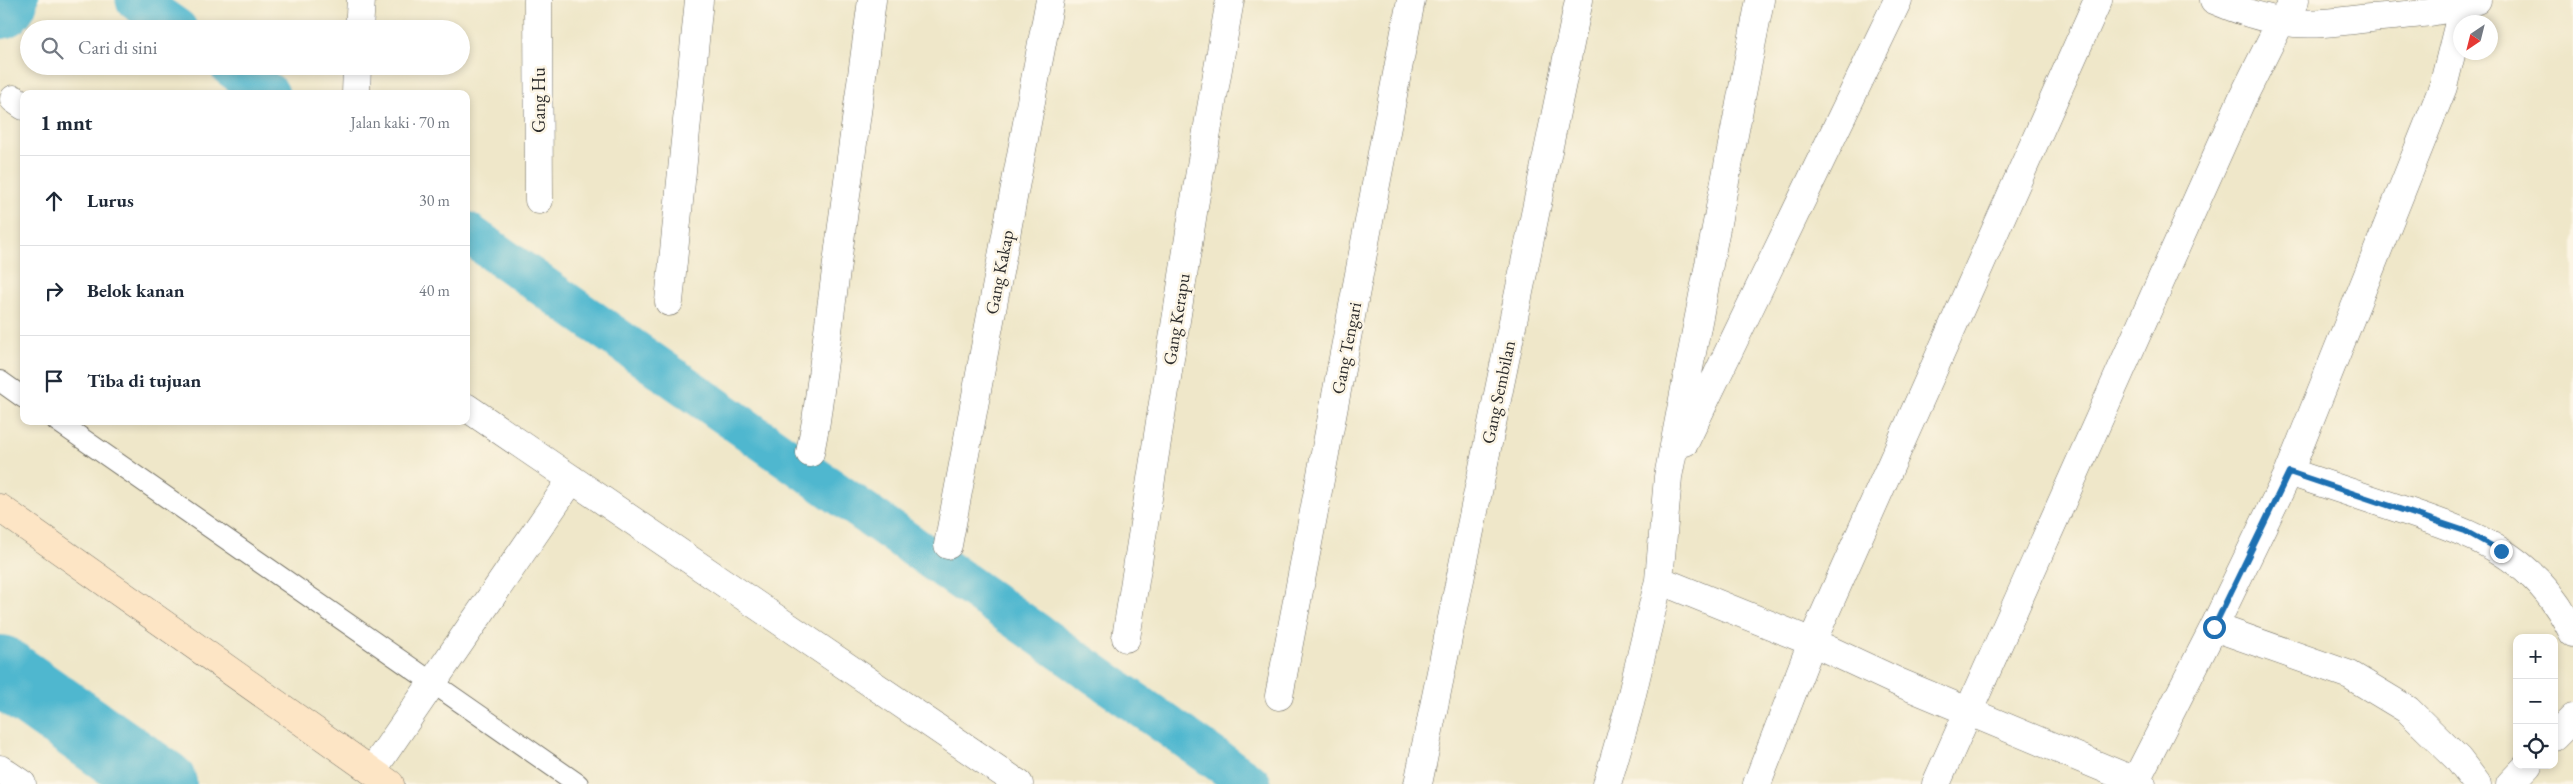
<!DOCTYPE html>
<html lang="id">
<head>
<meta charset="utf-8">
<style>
  body { margin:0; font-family:"EB Garamond",serif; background:#f6f6f7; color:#1f2937 }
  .controls { position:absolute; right:15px; bottom:15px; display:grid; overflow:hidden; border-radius:10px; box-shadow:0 2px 8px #0003 }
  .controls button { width:45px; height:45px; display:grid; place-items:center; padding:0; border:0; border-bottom:1px solid #e0e1e3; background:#fff; color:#1f2937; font:25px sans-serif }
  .compass { position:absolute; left:2453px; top:15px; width:45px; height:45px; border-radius:50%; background:#fff; box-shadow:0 2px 8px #0003; rotate:215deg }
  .stop { position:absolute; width:15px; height:15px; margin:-11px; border:4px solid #1f6fb2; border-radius:50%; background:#fff }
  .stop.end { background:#1f6fb2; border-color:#fff; box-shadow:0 1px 5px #0008 }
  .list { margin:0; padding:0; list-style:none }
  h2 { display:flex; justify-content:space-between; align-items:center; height:65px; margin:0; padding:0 20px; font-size:21px }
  h2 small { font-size:16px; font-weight:400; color:#747a83 }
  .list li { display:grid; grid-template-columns:32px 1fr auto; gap:15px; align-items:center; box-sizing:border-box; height:90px; padding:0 20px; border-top:1px solid #e0e1e3 }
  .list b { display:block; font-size:19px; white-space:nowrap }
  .list em { font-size:16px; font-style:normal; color:#747a83 }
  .icon { flex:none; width:28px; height:28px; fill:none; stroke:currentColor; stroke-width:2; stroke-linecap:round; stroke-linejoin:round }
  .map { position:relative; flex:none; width:2573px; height:784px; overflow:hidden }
  .search { position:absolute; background:#fff; box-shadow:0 2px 8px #0003; left:20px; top:20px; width:450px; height:55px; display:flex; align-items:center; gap:12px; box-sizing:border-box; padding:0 18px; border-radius:28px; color:#747a83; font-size:19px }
  .panel { position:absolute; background:#fff; box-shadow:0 2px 8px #0003; left:20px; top:90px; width:450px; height:335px; border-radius:10px }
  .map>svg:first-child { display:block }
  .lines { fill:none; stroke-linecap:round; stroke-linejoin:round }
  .canal { stroke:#50b7cf; stroke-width:41 }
  .river { stroke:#50b7cf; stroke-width:70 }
  .service-casing { stroke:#706d62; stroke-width:22 }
  .minor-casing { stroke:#706d62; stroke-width:29 }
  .secondary-casing { stroke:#706d62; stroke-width:29 }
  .service { stroke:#fff; stroke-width:20 }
  .minor { stroke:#fff; stroke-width:28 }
  .secondary { stroke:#fde5c5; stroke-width:28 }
  .route { stroke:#1f6fb2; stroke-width:6 }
  .labels { text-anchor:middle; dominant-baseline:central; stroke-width:5; stroke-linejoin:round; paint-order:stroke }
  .street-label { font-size:18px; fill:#2b2b2b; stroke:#fcf5e5 }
</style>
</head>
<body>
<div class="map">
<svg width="2573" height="784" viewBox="0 0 2573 784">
  <rect width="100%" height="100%" fill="#fcf5e5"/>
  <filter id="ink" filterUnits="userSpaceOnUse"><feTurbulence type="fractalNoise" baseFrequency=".02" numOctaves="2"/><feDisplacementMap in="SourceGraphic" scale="10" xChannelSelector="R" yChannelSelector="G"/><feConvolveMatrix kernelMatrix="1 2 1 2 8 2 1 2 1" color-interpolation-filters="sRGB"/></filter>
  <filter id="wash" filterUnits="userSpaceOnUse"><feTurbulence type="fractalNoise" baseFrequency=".0096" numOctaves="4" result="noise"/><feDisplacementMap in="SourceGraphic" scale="20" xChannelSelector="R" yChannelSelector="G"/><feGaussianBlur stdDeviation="1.12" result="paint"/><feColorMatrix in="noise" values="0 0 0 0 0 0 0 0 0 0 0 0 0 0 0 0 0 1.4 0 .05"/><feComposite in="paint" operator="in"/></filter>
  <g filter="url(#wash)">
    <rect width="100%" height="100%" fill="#efe7c9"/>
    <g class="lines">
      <path class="canal" d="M 136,0 L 177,29
        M 230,66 L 269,94
        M 466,232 L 1251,784"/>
      <path class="river" d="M 0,4 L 3,0
        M 0,670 L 162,784"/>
    </g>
  </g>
  <g filter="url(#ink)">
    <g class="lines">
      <g class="service-casing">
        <path id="service" d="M 0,381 L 24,398
          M 57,421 L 578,784"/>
      </g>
      <g class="minor-casing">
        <path id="minor" d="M 538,0 L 539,200
          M 2214,0 C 2235,9 2257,17 2280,21 C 2310,27 2341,21 2371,18 C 2406,15 2444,13 2477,0
          M 359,29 L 361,0
          M 356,94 L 357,66
          M 14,99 L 24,106
          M 669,302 L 699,0
          M 466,407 L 1019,784
          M 1685,442 L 1898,0
          M 810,453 L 816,421 L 872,0
          M 2289,472 C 2325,484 2361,496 2397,508 C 2474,534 2535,554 2573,633
          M 948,545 L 1050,0
          M 1659,580 L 1812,642 L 1898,682 L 2142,784
          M 2214,627 L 2350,675 L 2408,710 L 2458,759 L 2477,784
          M 1126,638 L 1194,206 L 1230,0
          M 1279,696 L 1411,0
          M 2554,737 L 2573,718
          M 0,769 L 22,784
          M 372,771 L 572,479
          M 1418,784 L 1579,0
          M 1607,784 L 1628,711 L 1659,580 L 1668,477 L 1760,0
          M 1757,784 L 1812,642 L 2098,0
          M 1936,784 L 2242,99 L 2281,21 L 2295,0
          M 2134,784 L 2214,627 L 2289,472 L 2443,87 L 2463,6
          M 2510,784 L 2528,765"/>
      </g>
      <g class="secondary-casing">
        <path id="secondary" d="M 0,508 L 390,784"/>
      </g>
      <use href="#service" class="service"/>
      <use href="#minor" class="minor"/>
      <use href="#secondary" class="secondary"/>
    </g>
  </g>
  <g class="lines" filter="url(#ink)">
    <path class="route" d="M 2214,627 L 2289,472 L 2465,531 L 2501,551"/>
  </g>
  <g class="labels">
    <g class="street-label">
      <text transform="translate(538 100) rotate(-90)">Gang Hu</text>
      <text transform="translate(999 272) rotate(-79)">Gang Kakap</text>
      <text transform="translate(1176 319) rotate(-81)">Gang Kerapu</text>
      <text transform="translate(1346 348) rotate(-79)">Gang Tengari</text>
      <text transform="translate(1498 392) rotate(-78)">Gang Sembilan</text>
    </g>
  </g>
</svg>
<div class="controls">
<button>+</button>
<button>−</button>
<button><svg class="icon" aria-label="locate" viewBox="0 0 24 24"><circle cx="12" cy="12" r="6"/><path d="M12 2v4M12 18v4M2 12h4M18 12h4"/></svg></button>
</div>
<svg class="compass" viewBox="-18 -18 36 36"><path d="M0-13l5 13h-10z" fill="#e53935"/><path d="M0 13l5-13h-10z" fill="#747a83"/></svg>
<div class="stop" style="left:2214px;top:627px"></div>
<div class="stop end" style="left:2501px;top:551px"></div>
<div class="search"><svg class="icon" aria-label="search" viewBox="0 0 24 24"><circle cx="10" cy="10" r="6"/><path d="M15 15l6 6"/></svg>Cari di sini</div>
<section class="panel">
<h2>1 mnt<small>Jalan kaki · 70 m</small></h2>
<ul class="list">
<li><svg class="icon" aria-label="ahead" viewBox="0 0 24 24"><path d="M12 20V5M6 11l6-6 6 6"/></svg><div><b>Lurus</b></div><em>30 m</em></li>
<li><svg class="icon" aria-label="right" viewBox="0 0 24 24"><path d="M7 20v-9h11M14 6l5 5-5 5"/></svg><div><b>Belok kanan</b></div><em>40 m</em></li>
<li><svg class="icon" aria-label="arrive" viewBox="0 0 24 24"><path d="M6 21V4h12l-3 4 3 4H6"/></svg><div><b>Tiba di tujuan</b></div></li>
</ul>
</section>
</div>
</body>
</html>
